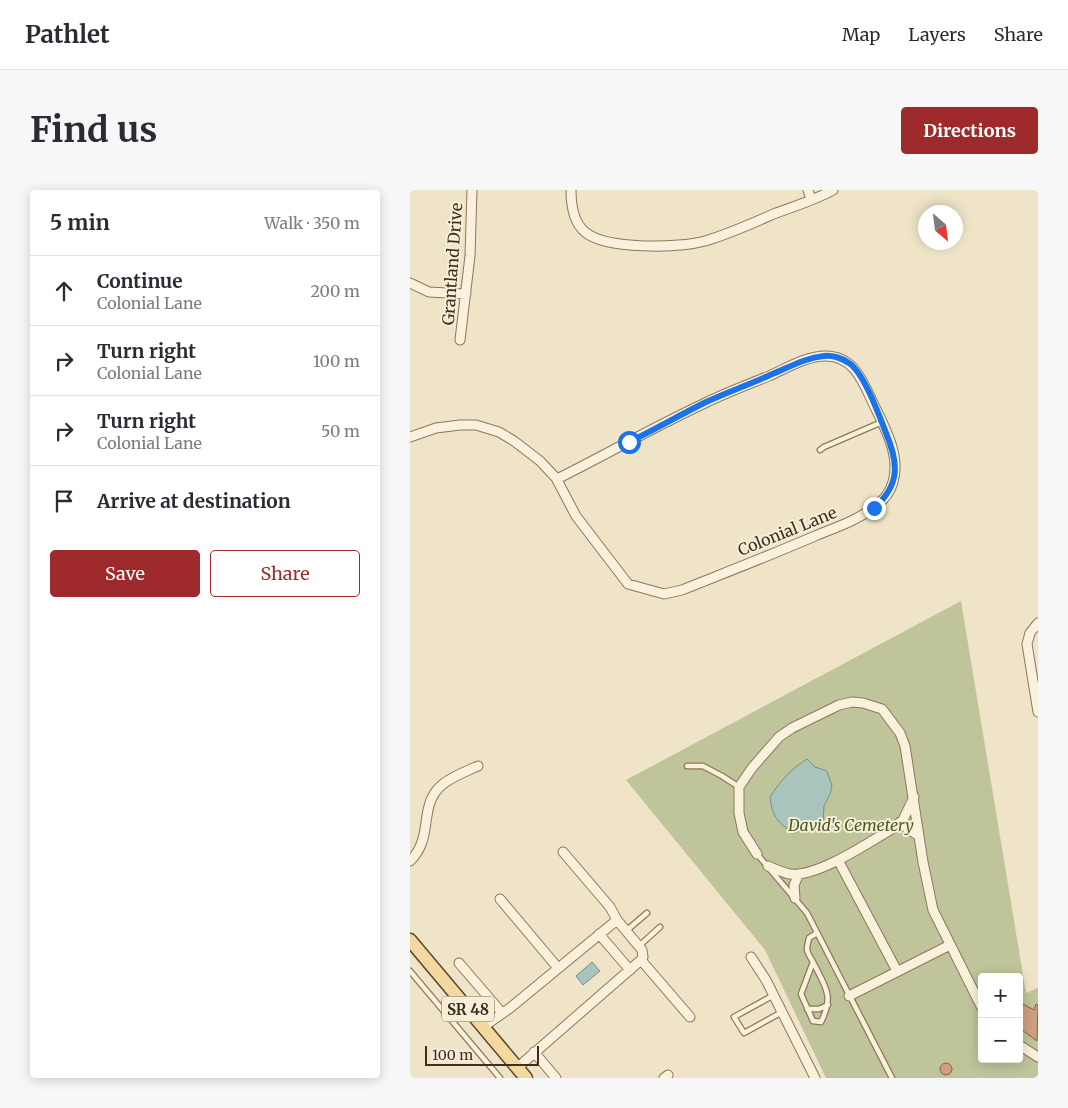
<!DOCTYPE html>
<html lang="en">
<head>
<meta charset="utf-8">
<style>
  body { margin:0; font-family:Merriweather,serif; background:#f7f7f7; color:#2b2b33 }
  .controls { position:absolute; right:15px; bottom:15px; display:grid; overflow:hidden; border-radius:5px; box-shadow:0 2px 12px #0003 }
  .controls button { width:45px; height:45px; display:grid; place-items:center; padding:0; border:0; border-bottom:1px solid #e1e1e2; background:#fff; color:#2b2b33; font:25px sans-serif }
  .compass { position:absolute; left:508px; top:15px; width:45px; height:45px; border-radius:50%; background:#fff; box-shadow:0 2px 12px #0003; rotate:152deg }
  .scale { position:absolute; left:15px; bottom:12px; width:114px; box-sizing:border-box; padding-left:5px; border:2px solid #3d2e20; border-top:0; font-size:14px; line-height:18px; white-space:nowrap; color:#3d2e20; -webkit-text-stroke:4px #f7eed8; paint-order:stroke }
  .stop { position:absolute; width:15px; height:15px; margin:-11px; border:4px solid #1a73e8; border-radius:50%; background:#fff }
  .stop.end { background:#1a73e8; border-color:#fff; box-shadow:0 1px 5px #0008 }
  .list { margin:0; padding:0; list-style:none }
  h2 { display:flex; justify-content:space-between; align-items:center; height:65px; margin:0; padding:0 20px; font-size:21px }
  h2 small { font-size:16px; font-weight:400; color:#7c7c81 }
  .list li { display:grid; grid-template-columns:32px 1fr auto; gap:15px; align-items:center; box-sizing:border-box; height:70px; padding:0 20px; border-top:1px solid #e1e1e2 }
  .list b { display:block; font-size:19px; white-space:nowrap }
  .list p { margin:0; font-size:16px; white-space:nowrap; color:#7c7c81 }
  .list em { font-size:16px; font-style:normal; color:#7c7c81 }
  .actions { display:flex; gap:10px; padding:15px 20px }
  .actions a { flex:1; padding:11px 0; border:1px solid #9e2a2b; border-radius:5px; text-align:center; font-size:18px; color:#9e2a2b }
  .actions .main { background:#9e2a2b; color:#fff }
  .icon { flex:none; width:28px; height:28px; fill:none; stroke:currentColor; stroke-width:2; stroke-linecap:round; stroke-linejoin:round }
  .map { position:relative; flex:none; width:628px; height:888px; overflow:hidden; border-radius:5px }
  header { display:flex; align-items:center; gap:30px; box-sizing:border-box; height:70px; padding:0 25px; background:#fff; border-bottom:1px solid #e1e1e2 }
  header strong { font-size:24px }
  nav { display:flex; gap:28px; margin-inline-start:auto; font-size:18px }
  .intro { display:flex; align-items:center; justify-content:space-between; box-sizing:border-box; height:120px; padding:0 30px }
  h1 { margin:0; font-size:35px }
  .button { padding:12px 22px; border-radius:5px; background:#9e2a2b; color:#fff; font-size:18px; font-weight:700 }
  main { display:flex; gap:30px; padding:0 30px }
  aside { flex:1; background:#fff; border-radius:5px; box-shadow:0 2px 12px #0003 }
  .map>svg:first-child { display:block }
  .cemetery { fill:#bfc49a; fill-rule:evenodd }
  .water { fill:#a9c4bc; stroke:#6f938a }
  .building { fill:#cf9f7d; stroke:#8d5f41 }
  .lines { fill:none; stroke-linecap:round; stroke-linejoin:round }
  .lane-casing { stroke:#8d765c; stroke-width:7 }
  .street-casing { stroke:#8d765c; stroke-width:11 }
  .primary-casing { stroke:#5b4430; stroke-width:15 }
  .lane { stroke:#faf1dc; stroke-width:4.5 }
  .street { stroke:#faf1dc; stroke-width:9 }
  .primary { stroke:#f3d9a0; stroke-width:12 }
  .route { stroke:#1a73e8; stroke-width:6 }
  .labels { text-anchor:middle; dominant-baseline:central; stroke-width:4; stroke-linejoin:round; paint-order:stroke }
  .shield { fill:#f7eed8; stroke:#756857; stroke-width:1 }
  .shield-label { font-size:15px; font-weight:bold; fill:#3d2e20 }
  .street-label { font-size:16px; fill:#3d2e20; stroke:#f7eed8 }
  .park-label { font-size:16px; font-style:italic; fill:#4d5a26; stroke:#f7eed8 }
</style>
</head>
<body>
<header>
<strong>Pathlet</strong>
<nav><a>Map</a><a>Layers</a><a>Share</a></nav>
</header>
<div class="intro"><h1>Find us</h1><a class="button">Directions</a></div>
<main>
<aside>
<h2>5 min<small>Walk · 350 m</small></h2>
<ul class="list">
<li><svg class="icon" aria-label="ahead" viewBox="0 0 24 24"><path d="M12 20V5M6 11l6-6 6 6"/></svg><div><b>Continue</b><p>Colonial Lane</p></div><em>200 m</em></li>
<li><svg class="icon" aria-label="right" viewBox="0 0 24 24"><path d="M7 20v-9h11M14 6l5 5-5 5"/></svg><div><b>Turn right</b><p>Colonial Lane</p></div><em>100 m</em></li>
<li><svg class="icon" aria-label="right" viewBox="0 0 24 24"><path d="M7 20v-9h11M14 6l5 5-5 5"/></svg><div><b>Turn right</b><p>Colonial Lane</p></div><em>50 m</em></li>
<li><svg class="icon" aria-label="arrive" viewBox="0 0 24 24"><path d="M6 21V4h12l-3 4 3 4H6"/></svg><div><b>Arrive at destination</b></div></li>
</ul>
<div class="actions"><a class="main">Save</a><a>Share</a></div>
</aside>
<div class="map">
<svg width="628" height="888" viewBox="0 0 628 888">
  <rect width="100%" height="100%" fill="#f0e4c8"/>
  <path class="cemetery" d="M 551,411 L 616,803 L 628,798 L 628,888 L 416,888 L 355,760 L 216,590 ZM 572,787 L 609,787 L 609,869 L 572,869 Z"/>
  <path class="water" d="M 397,569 L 405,577 L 417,581 L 422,596 L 420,604 L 414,616 L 413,631 C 402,635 394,641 383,643 C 367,632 362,626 360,607 C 370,591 381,579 397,569 Z
    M 182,772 L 190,781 L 173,795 L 166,786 Z"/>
  <path class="building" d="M 609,812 L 624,820 L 626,814 L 628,815 L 627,851 L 609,838 Z
    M530 879a6 6 0 1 1 12 0a6 6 0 1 1-12 0Z"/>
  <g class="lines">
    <g class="lane-casing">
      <path id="lane" d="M 410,260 L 414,257 L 472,232
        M 277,576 L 293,576 L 312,586 L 329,597
        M 347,664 L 397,723 L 482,888
        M 216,741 L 237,723
        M 229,756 L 250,737
        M 403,772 L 391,804 L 403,831 L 411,832 C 424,806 416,798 404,774 C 402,770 398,764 397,760 C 397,756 398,752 399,748 L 407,743
        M 0,781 L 90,888
        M 364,805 L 324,827 L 334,843 L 372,822
        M 397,819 L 409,819 L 418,815"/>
    </g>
    <g class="street-casing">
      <path id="street" d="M 161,0 C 161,15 163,32 175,42 C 196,60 269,58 295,51 C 319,44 343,33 366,23 C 385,16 405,10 423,0
        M 398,0 L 401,10
        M 0,93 L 19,102 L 56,104
        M 50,150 L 60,66 L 62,0
        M 0,247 L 26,238 L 50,235 L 66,235 L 89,242 L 104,251 L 130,271 L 146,288 L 166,326 L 218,394 L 254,404 L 272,400 C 317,382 361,365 405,346 C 424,338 446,331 463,318 C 472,312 480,303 483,292 C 491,265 474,236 463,213 C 453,192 444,166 416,166 C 396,166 377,178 359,186 C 337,195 315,203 293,214 C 244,237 197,264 149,288 L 146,288
        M 628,433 L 620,443 L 617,454 L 628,522
        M 489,633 L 509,646
        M 153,662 L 200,717 L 207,730 L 232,760 L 233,767 L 231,770
        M 347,664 L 333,642 L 329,623 L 329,597 L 342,578 L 369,547 L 382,538 L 429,515 L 442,512 L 453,513 L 472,519 L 490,543 L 495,556 L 513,672 L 523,720 L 572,818
        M 428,670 L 487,781
        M 0,671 C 25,647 7,615 33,594 C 43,586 57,581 68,576
        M 358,676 C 365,679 373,683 380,684 C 407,688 461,651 485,637 L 493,630 L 504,607
        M 385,708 L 384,695 L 389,684
        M 90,709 L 148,778
        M 189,744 L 220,780
        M 341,767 L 356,790 L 405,888
        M 231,770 L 280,827
        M 49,773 L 92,823
        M 439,806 L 540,755
        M 73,837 L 100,818 L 207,730
        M 609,855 L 628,867
        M 124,862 L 146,888
        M 107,878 L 231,770
        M 254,888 L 258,885"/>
    </g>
    <g class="primary-casing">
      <path id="primary" d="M 0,750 L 116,888"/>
    </g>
    <use href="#lane" class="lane"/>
    <use href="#street" class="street"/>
    <use href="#primary" class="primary"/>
  </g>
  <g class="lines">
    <path class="route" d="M 219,252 C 244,240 268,226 294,213 C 315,203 338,195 360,185 C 378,178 394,168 414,166 C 422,165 432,168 439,173 C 454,183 469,225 476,243 C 489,274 490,295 464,318"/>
  </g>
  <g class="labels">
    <rect class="shield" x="32" y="806.5" width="52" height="25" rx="4"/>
    <g class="shield-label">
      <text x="58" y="819">SR 48</text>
    </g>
    <g class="street-label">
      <text transform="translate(42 74) rotate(-86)">Grantland Drive</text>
      <text transform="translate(377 341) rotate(-22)">Colonial Lane</text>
    </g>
    <g class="park-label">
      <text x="441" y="635">David's Cemetery</text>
    </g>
  </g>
</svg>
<div class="controls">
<button>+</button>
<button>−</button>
</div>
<svg class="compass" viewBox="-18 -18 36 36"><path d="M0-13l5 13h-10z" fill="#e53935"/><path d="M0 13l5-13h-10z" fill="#7c7c81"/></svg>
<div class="scale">100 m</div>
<div class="stop" style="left:219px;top:252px"></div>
<div class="stop end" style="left:464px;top:318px"></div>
</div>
</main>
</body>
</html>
